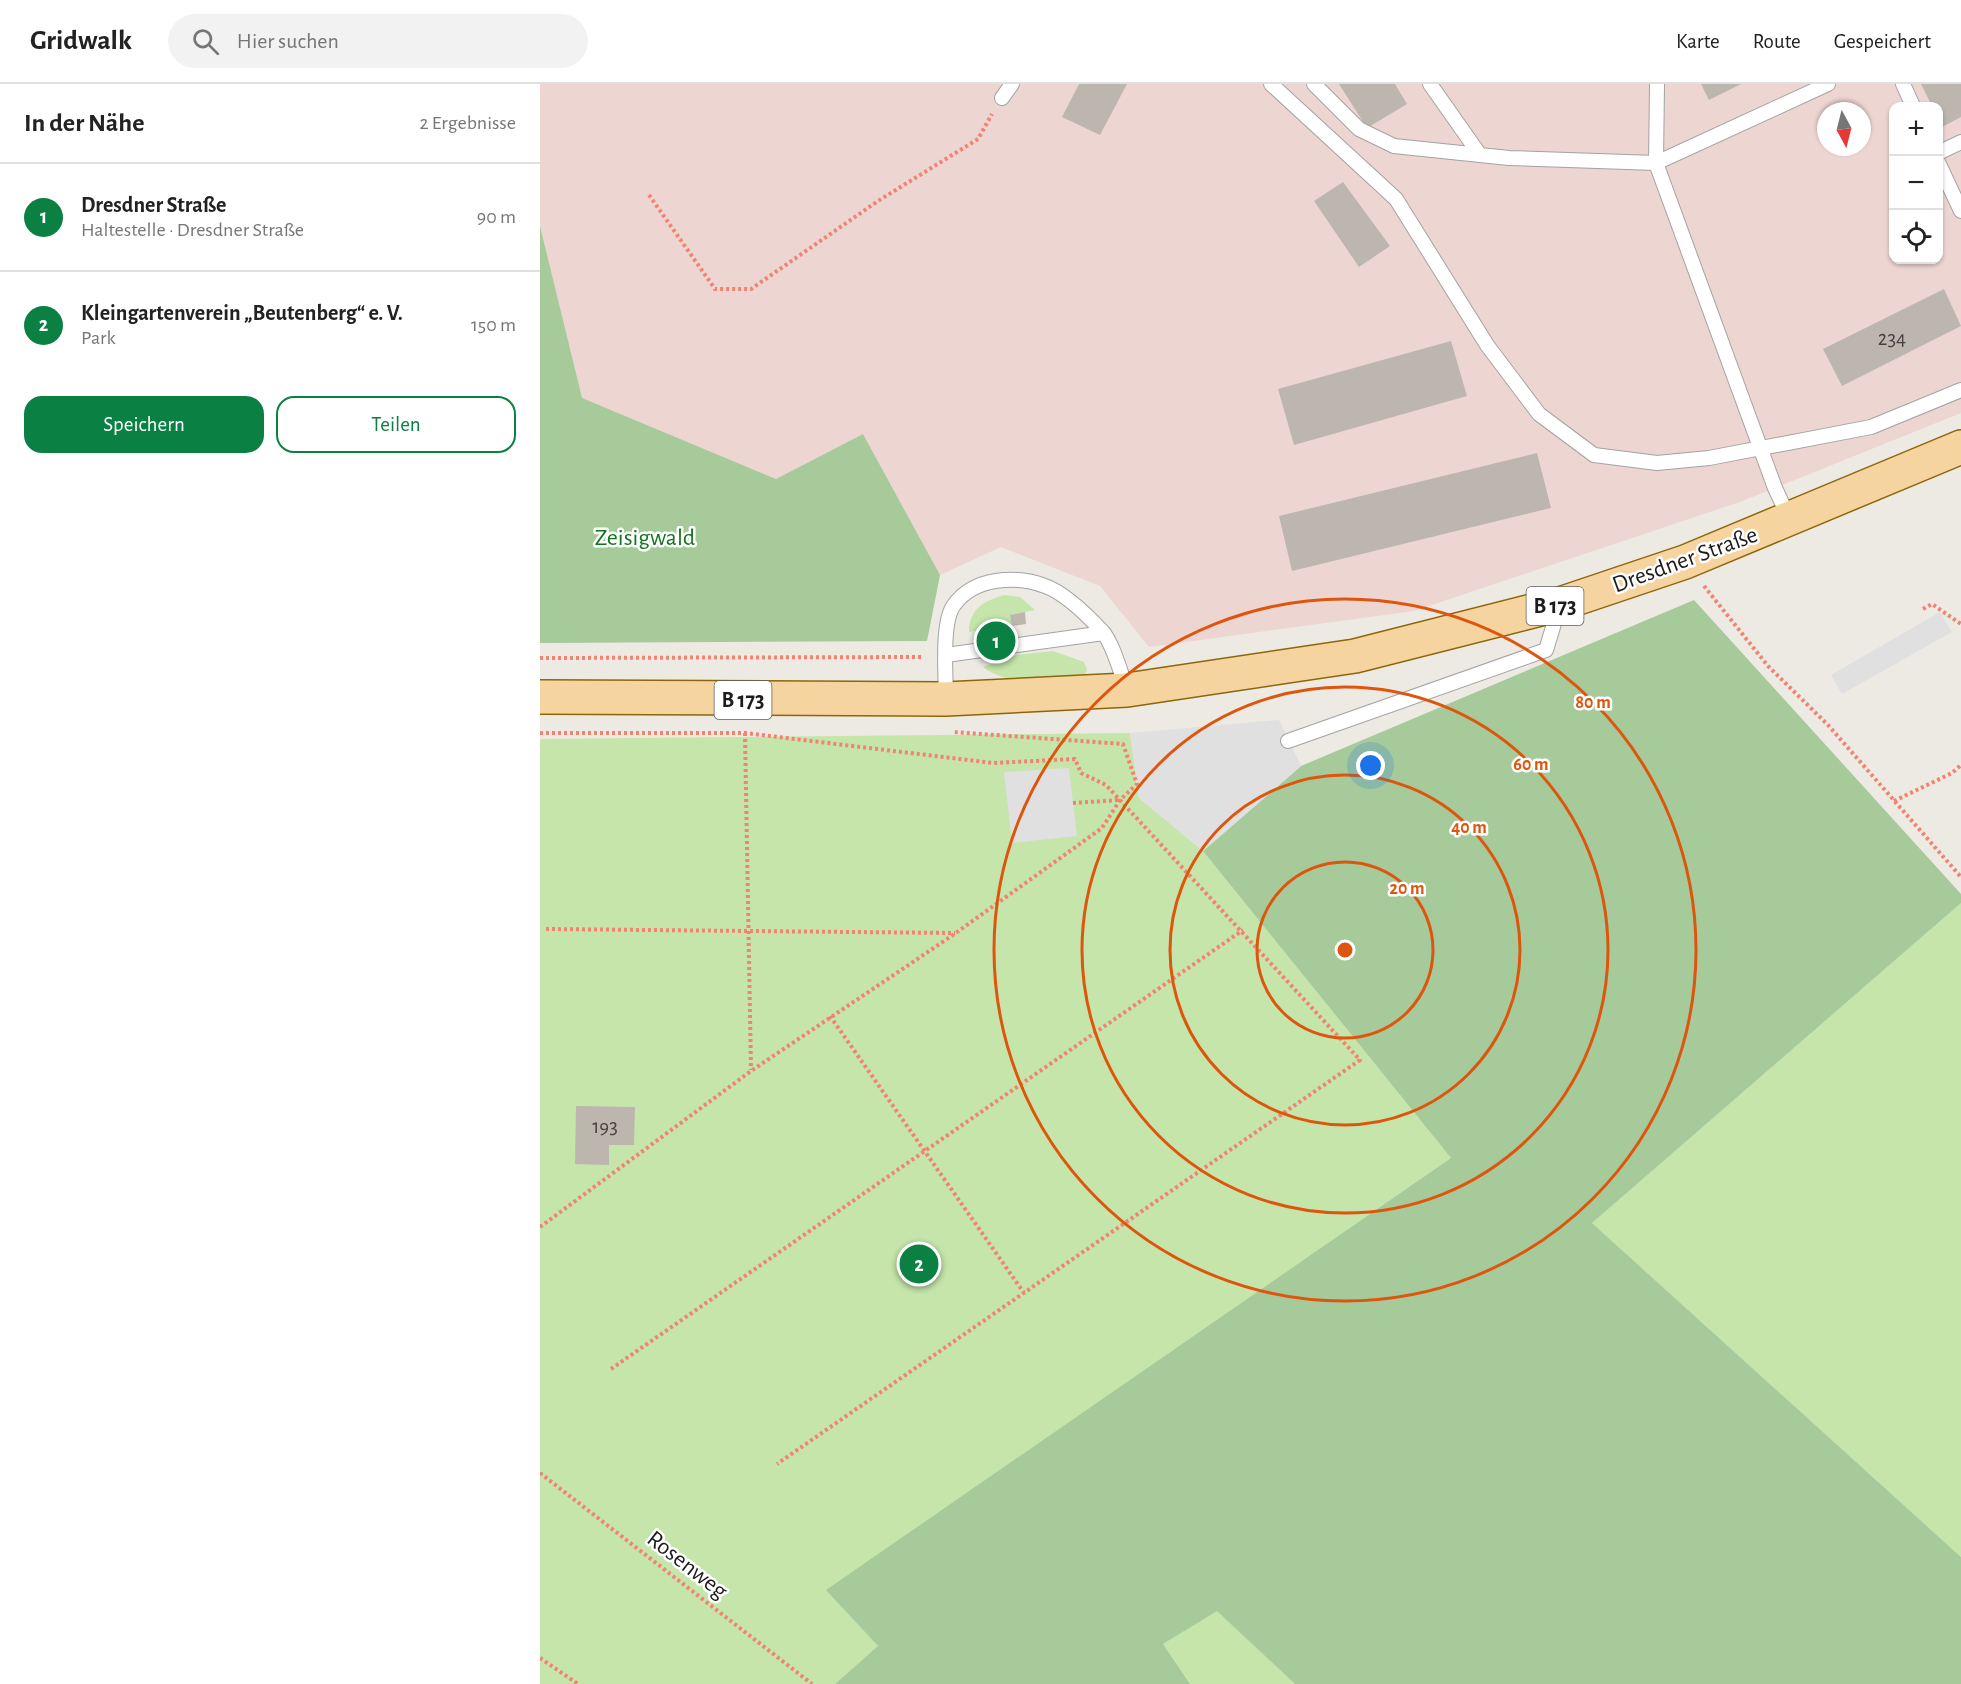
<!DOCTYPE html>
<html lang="de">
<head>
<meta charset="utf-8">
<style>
  body { margin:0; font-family:"Alegreya Sans",sans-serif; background:#f2f2f2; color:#222 }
  .controls { position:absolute; right:18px; top:18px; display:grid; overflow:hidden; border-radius:12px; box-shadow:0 2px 4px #0004 }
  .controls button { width:54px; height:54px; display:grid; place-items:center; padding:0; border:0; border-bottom:2px solid #e0e0e0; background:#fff; color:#222; font:30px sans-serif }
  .compass { position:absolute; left:1277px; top:18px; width:54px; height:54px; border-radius:50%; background:#fff; box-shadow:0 2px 4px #0004; rotate:173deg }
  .you { position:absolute; left:831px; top:682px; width:21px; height:21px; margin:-15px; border:4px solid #fff; border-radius:50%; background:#1a73e8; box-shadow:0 0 0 9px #1a73e833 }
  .badge { display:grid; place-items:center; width:39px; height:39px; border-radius:50%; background:#0b8043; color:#fff; font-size:20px; font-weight:700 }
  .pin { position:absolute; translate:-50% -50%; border:3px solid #fff; box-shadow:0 2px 6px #0006 }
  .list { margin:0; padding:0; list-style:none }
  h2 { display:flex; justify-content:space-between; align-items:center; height:78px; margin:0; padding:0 24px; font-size:26px }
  h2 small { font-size:20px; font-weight:400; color:#767676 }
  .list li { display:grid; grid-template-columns:39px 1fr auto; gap:18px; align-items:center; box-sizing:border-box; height:108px; padding:0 24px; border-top:2px solid #e0e0e0 }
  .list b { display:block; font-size:22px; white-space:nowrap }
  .list p { margin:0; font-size:20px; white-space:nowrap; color:#767676 }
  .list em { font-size:20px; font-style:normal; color:#767676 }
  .actions { display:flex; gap:12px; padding:18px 24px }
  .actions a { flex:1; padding:14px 0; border:2px solid #0b8043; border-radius:18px; text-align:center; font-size:21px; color:#0b8043 }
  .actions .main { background:#0b8043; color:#fff }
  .icon { flex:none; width:33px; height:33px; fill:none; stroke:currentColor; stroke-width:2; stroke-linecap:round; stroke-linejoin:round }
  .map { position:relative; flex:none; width:1421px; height:1600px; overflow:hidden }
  header { display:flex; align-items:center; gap:36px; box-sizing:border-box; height:84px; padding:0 30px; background:#fff; border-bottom:2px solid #e0e0e0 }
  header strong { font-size:28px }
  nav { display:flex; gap:33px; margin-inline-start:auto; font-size:21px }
  .search { width:420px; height:54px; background:#f2f2f2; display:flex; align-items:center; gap:15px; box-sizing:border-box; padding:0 21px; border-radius:33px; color:#767676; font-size:22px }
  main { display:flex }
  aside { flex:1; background:#fff }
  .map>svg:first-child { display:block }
  .commercial { fill:#edd5d2; fill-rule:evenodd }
  .grass { fill:#c5e5ab }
  .forest { fill:#a6ca9a }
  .parking { fill:#e0e0e0 }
  .building { fill:#bdb6af }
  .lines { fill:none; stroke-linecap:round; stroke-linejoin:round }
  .lane-casing { stroke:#a3a3a3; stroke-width:16 }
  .primary-casing { stroke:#8c6609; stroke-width:36 }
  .path { stroke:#f18370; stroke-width:4; stroke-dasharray:3 3; stroke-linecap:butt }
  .lane { stroke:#fff; stroke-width:14 }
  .primary { stroke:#f6d49f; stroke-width:33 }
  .ring { fill:none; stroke:#de560d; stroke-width:3 }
  .labels { text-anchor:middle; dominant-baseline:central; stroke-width:5; stroke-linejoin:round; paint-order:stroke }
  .number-label { font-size:21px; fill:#444241 }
  .shield { fill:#fff; stroke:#606060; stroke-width:1.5 }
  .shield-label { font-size:22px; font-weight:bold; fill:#1c1c1c }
  .park-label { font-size:24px; fill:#12731e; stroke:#fff }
  .street-label { font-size:24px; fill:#1c1c1c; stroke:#fff }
  .centre { fill:#de560d; stroke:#fff; stroke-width:3 }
  .ring-label { font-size:18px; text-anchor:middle; font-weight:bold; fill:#de560d; stroke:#fff; stroke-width:5; stroke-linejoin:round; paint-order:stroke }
</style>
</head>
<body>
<header>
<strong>Gridwalk</strong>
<div class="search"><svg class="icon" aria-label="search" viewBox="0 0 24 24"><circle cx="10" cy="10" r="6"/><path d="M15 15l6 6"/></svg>Hier suchen</div>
<nav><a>Karte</a><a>Route</a><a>Gespeichert</a></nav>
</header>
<main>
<aside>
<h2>In der Nähe<small>2 Ergebnisse</small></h2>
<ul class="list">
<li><span class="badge">1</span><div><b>Dresdner Straße</b><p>Haltestelle · Dresdner Straße</p></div><em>90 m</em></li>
<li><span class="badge">2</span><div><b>Kleingartenverein „Beutenberg“ e. V.</b><p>Park</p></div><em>150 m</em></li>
</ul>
<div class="actions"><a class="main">Speichern</a><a>Teilen</a></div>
</aside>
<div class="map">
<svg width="1421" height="1600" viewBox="0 0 1421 1600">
  <rect width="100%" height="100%" fill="#edeae3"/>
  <path class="commercial" d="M 0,0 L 1421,0 L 1421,329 L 1200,418 L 874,527 L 609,563 L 560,502 L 461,463 L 400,491 L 323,350 L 236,395 L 41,314 L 0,142 ZM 1354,22 L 1398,22 L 1398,176 L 1354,176 ZM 1286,27 L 1322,27 L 1322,63 L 1286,63 Z"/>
  <path class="grass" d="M 464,511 L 480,513 L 495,526 L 470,531 L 472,542 L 429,548 C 429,525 444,517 464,511 Z
    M 513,567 L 544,578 L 547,586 L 543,593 C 513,597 468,603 443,583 L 476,571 Z
    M 590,649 L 599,714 L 663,767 L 911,1074 L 287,1506 L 338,1562 L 295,1600 L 0,1600 L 0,655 Z
    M 1421,819 L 1421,1473 L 1052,1139 Z
    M 677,1526 L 755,1600 L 650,1600 L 623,1560 Z"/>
  <path class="forest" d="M 0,142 L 42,314 L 236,395 L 323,350 L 400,491 L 387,557 L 0,559 Z
    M 1154,516 L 1421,810 L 1421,819 L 1052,1139 L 1421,1473 L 1421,1600 L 755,1600 L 677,1527 L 623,1560 L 650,1600 L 295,1600 L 338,1562 L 286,1506 L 911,1074 L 663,767 L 761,682 Z"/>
  <path class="parking" d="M 1400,528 L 1412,548 L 1302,610 L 1291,591 Z
    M 739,636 L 761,682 L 663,767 L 599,714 L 590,649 Z
    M 529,684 L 537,752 L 472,759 L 464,688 Z"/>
  <path class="building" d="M 539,0 L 587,0 L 560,51 L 522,33 Z
    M 799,0 L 855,0 L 867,20 L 827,44 Z
    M 1161,0 L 1201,0 L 1169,16 Z
    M 1381,0 L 1421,0 L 1421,33 L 1402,43 L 1398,35 L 1398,22 L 1392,22 Z
    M 803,98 L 850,162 L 819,183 L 774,117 Z
    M 1404,205 L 1421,242 L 1302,302 L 1283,265 Z
    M 911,257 L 927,312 L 754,361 L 738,305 Z
    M 997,369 L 1011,424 L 752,487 L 739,432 Z
    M 485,528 L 486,540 L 472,542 L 470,531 Z
    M 36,1022 L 95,1023 L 94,1061 L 69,1061 L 69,1081 L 35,1080 Z"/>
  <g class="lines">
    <g class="lane-casing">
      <path id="lane" d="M 731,0 L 856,115 L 947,261 L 999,330 L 1054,371 L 1117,379 L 1169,374 L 1331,343 L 1421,306
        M 774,0 L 819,45 L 854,62 L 969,74 L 1116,79 L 1235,404 L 1249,434
        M 890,0 L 940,71
        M 1117,0 L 1116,79 L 1288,0
        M 1363,0 L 1373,22
        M 462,14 L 472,0
        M 1398,69 L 1421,58
        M 1398,78 L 1421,127
        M 406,571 L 564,549
        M 406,615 C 406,593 401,538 414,521 C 434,493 476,491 505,502 C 525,509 548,532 562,547 C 573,559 581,590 587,606
        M 748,657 L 1006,566 L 1020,520"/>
    </g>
    <g class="primary-casing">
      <path id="primary" d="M 0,613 L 406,615 L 587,606 L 815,572 L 1020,520 L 1145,478 L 1421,363"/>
    </g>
    <path class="path" d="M 109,111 L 175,205 L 211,205 L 338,117 L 438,55 L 452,30
      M 1164,502 L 1228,582 L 1288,641 L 1421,793
      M 1383,525 L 1392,520 L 1421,540
      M 0,574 L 384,573
      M 0,649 L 205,649 L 453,679 L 535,675 L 541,689 L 566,701 L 820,976 L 237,1380
      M 205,649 L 211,986
      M 1354,717 L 1412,689 L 1421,681
      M 533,719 L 579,716
      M 6,845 L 415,849
      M 290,932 L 484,1209
      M 0,1143 L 211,987 L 416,849 L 562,744 L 580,716 L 597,700 L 583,660 L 413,648
      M 71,1285 L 703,846
      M 0,1389 L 272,1600
      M 0,1574 L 38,1600"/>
    <use href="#lane" class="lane"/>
    <use href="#primary" class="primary"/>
  </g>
  <g class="ring">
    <circle cx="805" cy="866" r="88"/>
    <circle cx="805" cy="866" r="175"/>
    <circle cx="805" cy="866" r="263"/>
    <circle cx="805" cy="866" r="351"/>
  </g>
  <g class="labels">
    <g class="number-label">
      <text x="1352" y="254">234</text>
      <text x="65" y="1042">193</text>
    </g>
    <g class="shield">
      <rect x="986.5" y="503" width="57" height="38" rx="4.5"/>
      <rect x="174.5" y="597" width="57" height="38" rx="4.5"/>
    </g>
    <g class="shield-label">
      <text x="1015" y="522">B 173</text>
      <text x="203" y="616">B 173</text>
    </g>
    <g class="park-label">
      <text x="105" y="454">Zeisigwald</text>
    </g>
    <g class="street-label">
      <text transform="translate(1145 476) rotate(-20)">Dresdner Straße</text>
      <text transform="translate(147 1481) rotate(38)">Rosenweg</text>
    </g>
  </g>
  <circle cx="805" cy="866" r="9" class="centre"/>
  <g class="ring-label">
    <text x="1053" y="624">80 m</text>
    <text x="991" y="686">60 m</text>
    <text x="929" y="749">40 m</text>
    <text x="867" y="810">20 m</text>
  </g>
</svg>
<div class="controls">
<button>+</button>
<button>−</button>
<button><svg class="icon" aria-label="locate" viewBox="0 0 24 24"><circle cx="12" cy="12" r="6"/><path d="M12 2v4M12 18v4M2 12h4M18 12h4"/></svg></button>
</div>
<svg class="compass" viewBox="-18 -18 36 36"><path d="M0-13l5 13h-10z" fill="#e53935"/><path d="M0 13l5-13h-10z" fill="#767676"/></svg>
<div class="you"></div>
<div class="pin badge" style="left:456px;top:557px">1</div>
<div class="pin badge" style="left:379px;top:1180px">2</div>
</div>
</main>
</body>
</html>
